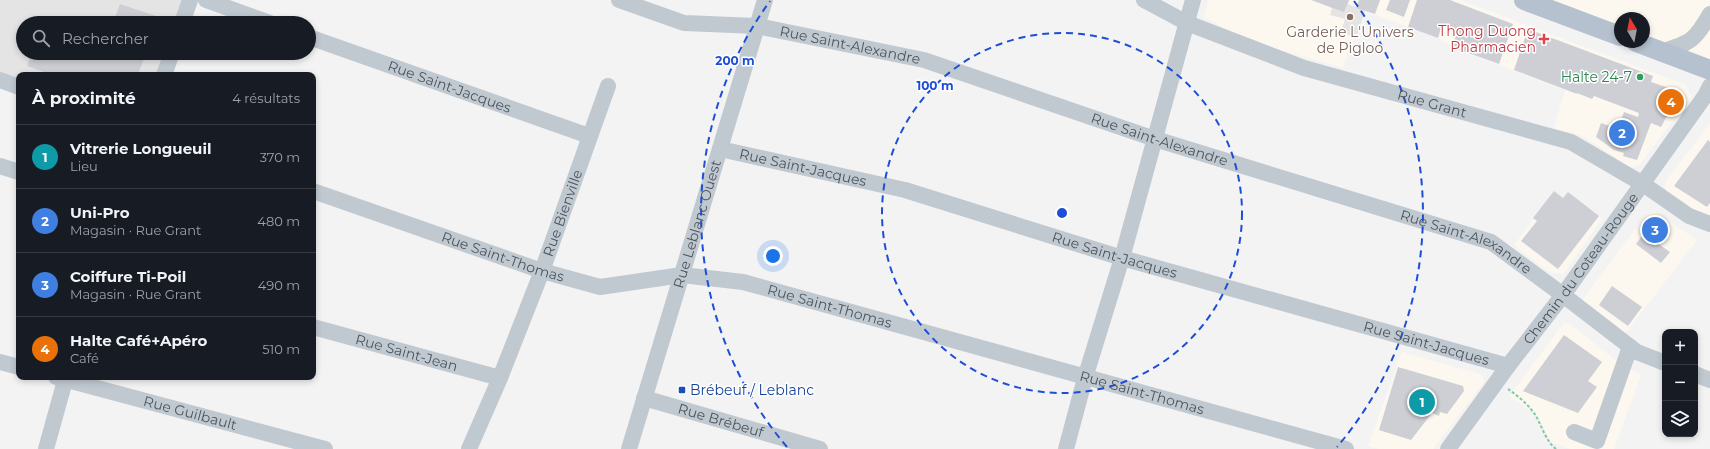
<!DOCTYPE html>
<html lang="fr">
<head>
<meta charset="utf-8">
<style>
  body { margin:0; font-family:Montserrat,sans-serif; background:#20242c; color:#f1f3f6 }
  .controls { position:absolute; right:12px; bottom:12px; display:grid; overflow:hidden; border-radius:8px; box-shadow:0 2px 6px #0003 }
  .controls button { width:36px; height:36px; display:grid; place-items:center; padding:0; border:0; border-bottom:1px solid #363941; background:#171b24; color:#f1f3f6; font:20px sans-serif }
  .compass { position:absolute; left:1614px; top:12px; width:36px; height:36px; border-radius:50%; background:#171b24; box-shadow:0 2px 6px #0003; rotate:350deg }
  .you { position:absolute; left:773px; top:256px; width:14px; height:14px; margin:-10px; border:3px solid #fff; border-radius:50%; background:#1a73e8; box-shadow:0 0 0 6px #1a73e833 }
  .badge { display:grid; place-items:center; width:26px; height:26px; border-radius:50%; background:#2563eb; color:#fff; font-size:13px; font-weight:700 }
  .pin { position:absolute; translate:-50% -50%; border:2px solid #fff; box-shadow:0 1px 4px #0006 }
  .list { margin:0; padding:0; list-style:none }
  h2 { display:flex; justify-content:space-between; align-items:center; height:52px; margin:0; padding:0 16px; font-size:17px }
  h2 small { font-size:13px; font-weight:400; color:#9ea1a6 }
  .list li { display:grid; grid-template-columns:26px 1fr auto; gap:12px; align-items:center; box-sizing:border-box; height:64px; padding:0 16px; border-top:1px solid #363941 }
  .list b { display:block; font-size:15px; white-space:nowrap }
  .list p { margin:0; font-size:13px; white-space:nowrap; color:#9ea1a6 }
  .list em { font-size:13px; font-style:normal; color:#9ea1a6 }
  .icon { flex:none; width:22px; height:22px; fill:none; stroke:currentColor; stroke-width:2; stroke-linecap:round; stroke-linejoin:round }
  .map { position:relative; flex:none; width:1710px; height:449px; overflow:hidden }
  .search { position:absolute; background:#171b24; box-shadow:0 2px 6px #0003; left:16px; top:16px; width:300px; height:44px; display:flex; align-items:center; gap:10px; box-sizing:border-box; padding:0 14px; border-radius:22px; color:#9ea1a6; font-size:15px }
  .panel { position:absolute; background:#171b24; box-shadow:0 2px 6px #0003; left:16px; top:72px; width:300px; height:308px; border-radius:8px }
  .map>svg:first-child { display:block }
  .commercial { fill:#fcf8ef }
  .education { fill:#e5e4e4 }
  .building { fill:#cdcfd4 }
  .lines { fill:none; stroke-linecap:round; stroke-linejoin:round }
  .path { stroke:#80c9a6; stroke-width:2; stroke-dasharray:3 2; stroke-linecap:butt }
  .minor { stroke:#c1c9d0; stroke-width:16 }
  .major { stroke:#b5c1ce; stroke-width:20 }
  .ring { fill:none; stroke:#1d4ed8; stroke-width:2; stroke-dasharray:7 5 }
  .education-dot { fill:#8d6e63; stroke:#fff; stroke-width:1.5 }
  .health-dot { fill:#e0444e; stroke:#fff; stroke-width:1.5 }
  .leisure-dot { fill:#2e9e5b; stroke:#fff; stroke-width:1.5 }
  .transit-dot { fill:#1a4fb4; stroke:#fff; stroke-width:1.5 }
  .labels { text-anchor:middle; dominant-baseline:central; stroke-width:3; stroke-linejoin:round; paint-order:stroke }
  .health-label { font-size:14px; fill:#be3a42; stroke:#fff; text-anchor:end }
  .education-label { font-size:14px; fill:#785e54; stroke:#fff }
  .street-label { font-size:14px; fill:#4b555f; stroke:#fff }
  .leisure-label { font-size:14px; fill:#27864d; stroke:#fff; text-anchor:end }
  .transit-label { font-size:14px; fill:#164399; stroke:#fff; text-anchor:start }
  .centre { fill:#1d4ed8; stroke:#fff; stroke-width:2 }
  .ring-label { font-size:12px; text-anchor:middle; font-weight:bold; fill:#1d4ed8; stroke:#fff; stroke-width:3; stroke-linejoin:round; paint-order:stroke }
</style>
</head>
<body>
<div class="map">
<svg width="1710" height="449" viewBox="0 0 1710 449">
  <rect width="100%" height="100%" fill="#f4f3f3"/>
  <path class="commercial" d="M 1209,0 L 1460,0 L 1684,84 L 1692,96 L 1640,164 L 1632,169 L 1585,137 L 1554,128 L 1565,90 L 1452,47 L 1438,38 L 1365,11 L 1356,38 L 1352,37 L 1343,68 L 1263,45 L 1233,33 L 1204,17 Z
    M 1524,0 L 1710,0 L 1710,70 L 1644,42 L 1644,18 L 1620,18 L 1620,36 Z
    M 1710,123 L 1710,221 L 1665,191 L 1665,182 Z
    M 1554,191 L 1563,198 L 1599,216 L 1602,219 L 1563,274 L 1551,273 L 1514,245 Z
    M 1655,212 L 1697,240 L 1622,338 L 1585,306 L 1583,299 L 1647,213 Z
    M 1564,323 L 1570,324 L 1619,363 L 1641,375 L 1614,449 L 1570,449 L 1551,442 L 1537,415 L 1509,396 Z
    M 1402,352 L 1480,374 L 1483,377 L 1484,382 L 1433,449 L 1379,449 L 1368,446 Z"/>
  <path class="education" d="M 0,0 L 190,0 L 182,23 L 23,23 L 23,53 L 172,53 L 164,75 L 19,75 L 19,87 L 0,80 Z
    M 1321,0 L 1349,0 L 1348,4 L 1365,11 L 1356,38 L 1341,32 L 1345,19 L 1330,15 L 1332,8 L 1320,3 Z"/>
  <path class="building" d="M 1311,0 L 1349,0 L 1344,12 Z
    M 1359,0 L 1380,0 L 1375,14 L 1356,8 Z
    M 1390,0 L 1410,0 L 1404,17 L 1386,10 Z
    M 1417,0 L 1450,0 L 1513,24 L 1499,64 L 1452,47 L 1457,32 L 1442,25 L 1438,38 L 1408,27 Z
    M 120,4 L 159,17 L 157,23 L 113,23 Z
    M 1528,29 L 1653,76 L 1651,82 L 1683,93 L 1681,99 L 1679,99 L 1677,105 L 1675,104 L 1673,111 L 1671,110 L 1669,116 L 1667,116 L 1661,127 L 1651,123 L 1637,160 L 1623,156 L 1624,153 L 1614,150 L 1596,137 L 1601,123 L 1618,129 L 1624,112 L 1638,117 L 1639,113 L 1594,96 L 1592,99 L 1577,93 L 1577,94 L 1514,70 Z
    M 32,53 L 103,54 L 146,53 L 138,75 L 52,75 L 27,66 Z
    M 1708,140 L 1710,142 L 1710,203 L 1707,207 L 1674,186 Z
    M 1554,191 L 1563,198 L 1568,192 L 1599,216 L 1558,269 L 1521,241 L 1537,221 L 1533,218 Z
    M 1652,218 L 1667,229 L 1657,243 L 1670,252 L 1661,263 L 1636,244 L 1644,233 L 1642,231 Z
    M 1612,286 L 1642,307 L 1628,326 L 1599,305 Z
    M 1564,335 L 1602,362 L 1588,381 L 1597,387 L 1578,413 L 1523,391 Z
    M 1398,367 L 1463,386 L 1464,391 L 1447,414 L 1440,412 L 1439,416 L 1432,413 L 1411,440 L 1379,430 Z"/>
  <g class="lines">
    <path class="path" d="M 1508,389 C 1518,396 1529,405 1536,416 C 1542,427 1546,441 1556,449"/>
    <g class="minor">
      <path d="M 206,0 L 270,23"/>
      <path id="s1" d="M 619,0 L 684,23 L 757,26 L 924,60 L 1155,139 L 1491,242 L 1563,295 L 1637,352 L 1665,363"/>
      <path id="s2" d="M 1144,0 L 1187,23 L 1304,68 L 1571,142 L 1643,184 L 1689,216 L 1710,224"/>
      <path d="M 182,23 L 190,0"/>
      <path id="s3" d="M 309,37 L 589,136"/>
      <path d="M 1661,52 C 1690,43 1695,41 1710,14"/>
      <path d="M 164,75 L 172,53"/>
      <path d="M 0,80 L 19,87"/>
      <path id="s4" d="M 720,149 L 905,190 L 1122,258 L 1508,366"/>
      <path d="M 0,166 L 19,172"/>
      <path id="s5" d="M 313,191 L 542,271 L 600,287 L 682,275 L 743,282 L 1346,449"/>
      <path id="s6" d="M 313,327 L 500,378"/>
      <path d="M 0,362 L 19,367"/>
      <path d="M 1695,374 L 1710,380"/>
      <path id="s7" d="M 56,377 L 325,449"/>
      <path id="s8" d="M 644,398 L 820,449"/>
      <path d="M 1574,432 L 1597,441 L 1630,347"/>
      <path d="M 46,449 L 66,377"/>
      <path id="s9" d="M 469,449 L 500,378 L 542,271 L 608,86"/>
      <path id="s10" d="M 629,449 L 765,0"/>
      <path d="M 1066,449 L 1085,378 L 1122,258 L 1193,0"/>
      <path id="s11" d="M 1448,449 L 1508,366 L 1563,295 L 1705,96 L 1710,86"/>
    </g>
    <path class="major" d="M 1524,0 L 1620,36
      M 1636,42 L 1710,70"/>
  </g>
  <g class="ring">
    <circle cx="1062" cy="213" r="180"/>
    <path d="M787 447A361 361 0 0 1 770 1M1354 1A361 361 0 0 1 1337 447"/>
  </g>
  <circle class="education-dot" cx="1350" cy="17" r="4"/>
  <path class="health-dot" d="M1542 33h4v4h4v4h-4v4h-4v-4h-4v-4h4z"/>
  <circle class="leisure-dot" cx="1640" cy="77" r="4"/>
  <rect class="transit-dot" x="678" y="386" width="8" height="8" rx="2"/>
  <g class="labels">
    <g class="health-label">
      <text x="1536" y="31">Thong Duong<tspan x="1536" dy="16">Pharmacien</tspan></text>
    </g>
    <g class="education-label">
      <text x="1350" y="32">Garderie L'Univers<tspan x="1350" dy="16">de Pigloo</tspan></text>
    </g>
    <g class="street-label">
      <text stroke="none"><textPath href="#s1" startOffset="237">Rue Saint-Alexandre</textPath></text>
      <text stroke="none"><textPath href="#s3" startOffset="149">Rue Saint-Jacques</textPath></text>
      <text stroke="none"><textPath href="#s2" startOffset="307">Rue Grant</textPath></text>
      <text stroke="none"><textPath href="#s1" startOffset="561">Rue Saint-Alexandre</textPath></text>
      <text stroke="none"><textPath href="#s4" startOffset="85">Rue Saint-Jacques</textPath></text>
      <text stroke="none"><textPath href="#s9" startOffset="254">Rue Bienville</textPath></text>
      <text stroke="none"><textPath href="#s10" startOffset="235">Rue Leblanc Ouest</textPath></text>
      <text stroke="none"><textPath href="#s1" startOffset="885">Rue Saint-Alexandre</textPath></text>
      <text stroke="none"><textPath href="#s4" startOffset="409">Rue Saint-Jacques</textPath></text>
      <text stroke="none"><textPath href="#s5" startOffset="201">Rue Saint-Thomas</textPath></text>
      <text stroke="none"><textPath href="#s11" startOffset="224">Chemin du Coteau-Rouge</textPath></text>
      <text stroke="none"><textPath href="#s5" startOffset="537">Rue Saint-Thomas</textPath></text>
      <text stroke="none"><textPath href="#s4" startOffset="733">Rue Saint-Jacques</textPath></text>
      <text stroke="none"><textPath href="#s6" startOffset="97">Rue Saint-Jean</textPath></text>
      <text stroke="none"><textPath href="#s5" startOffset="861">Rue Saint-Thomas</textPath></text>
      <text stroke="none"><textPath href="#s7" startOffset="139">Rue Guilbault</textPath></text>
      <text stroke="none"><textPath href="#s8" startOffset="80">Rue Brébeuf</textPath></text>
    </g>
    <g class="leisure-label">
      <text x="1632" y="77">Halte 24-7</text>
    </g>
    <g class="transit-label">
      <text x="690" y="390">Brébeuf / Leblanc</text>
    </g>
  </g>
  <circle cx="1062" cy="213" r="6" class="centre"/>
  <g class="ring-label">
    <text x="735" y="65">200 m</text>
    <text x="935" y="90">100 m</text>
  </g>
</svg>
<div class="controls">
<button>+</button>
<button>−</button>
<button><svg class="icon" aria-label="layers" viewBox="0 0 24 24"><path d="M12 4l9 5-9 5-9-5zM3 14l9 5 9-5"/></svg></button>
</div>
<svg class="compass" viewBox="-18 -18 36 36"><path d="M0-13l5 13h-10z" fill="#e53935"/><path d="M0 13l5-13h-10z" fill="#9ea1a6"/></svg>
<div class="you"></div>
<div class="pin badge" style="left:1422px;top:402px;background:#0f9aa8">1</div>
<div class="pin badge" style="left:1622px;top:133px;background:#3f7fe0">2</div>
<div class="pin badge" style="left:1655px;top:230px;background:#3f7fe0">3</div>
<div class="pin badge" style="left:1671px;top:102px;background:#e8710a">4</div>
<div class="search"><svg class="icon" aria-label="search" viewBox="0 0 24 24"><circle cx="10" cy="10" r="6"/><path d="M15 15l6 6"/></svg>Rechercher</div>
<section class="panel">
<h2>À proximité<small>4 résultats</small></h2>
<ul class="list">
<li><span class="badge" style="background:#0f9aa8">1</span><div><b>Vitrerie Longueuil</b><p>Lieu</p></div><em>370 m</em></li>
<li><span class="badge" style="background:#3f7fe0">2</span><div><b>Uni-Pro</b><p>Magasin · Rue Grant</p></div><em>480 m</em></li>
<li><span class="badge" style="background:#3f7fe0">3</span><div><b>Coiffure Ti-Poil</b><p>Magasin · Rue Grant</p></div><em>490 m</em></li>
<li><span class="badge" style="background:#e8710a">4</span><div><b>Halte Café+Apéro</b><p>Café</p></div><em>510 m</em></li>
</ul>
</section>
</div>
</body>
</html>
